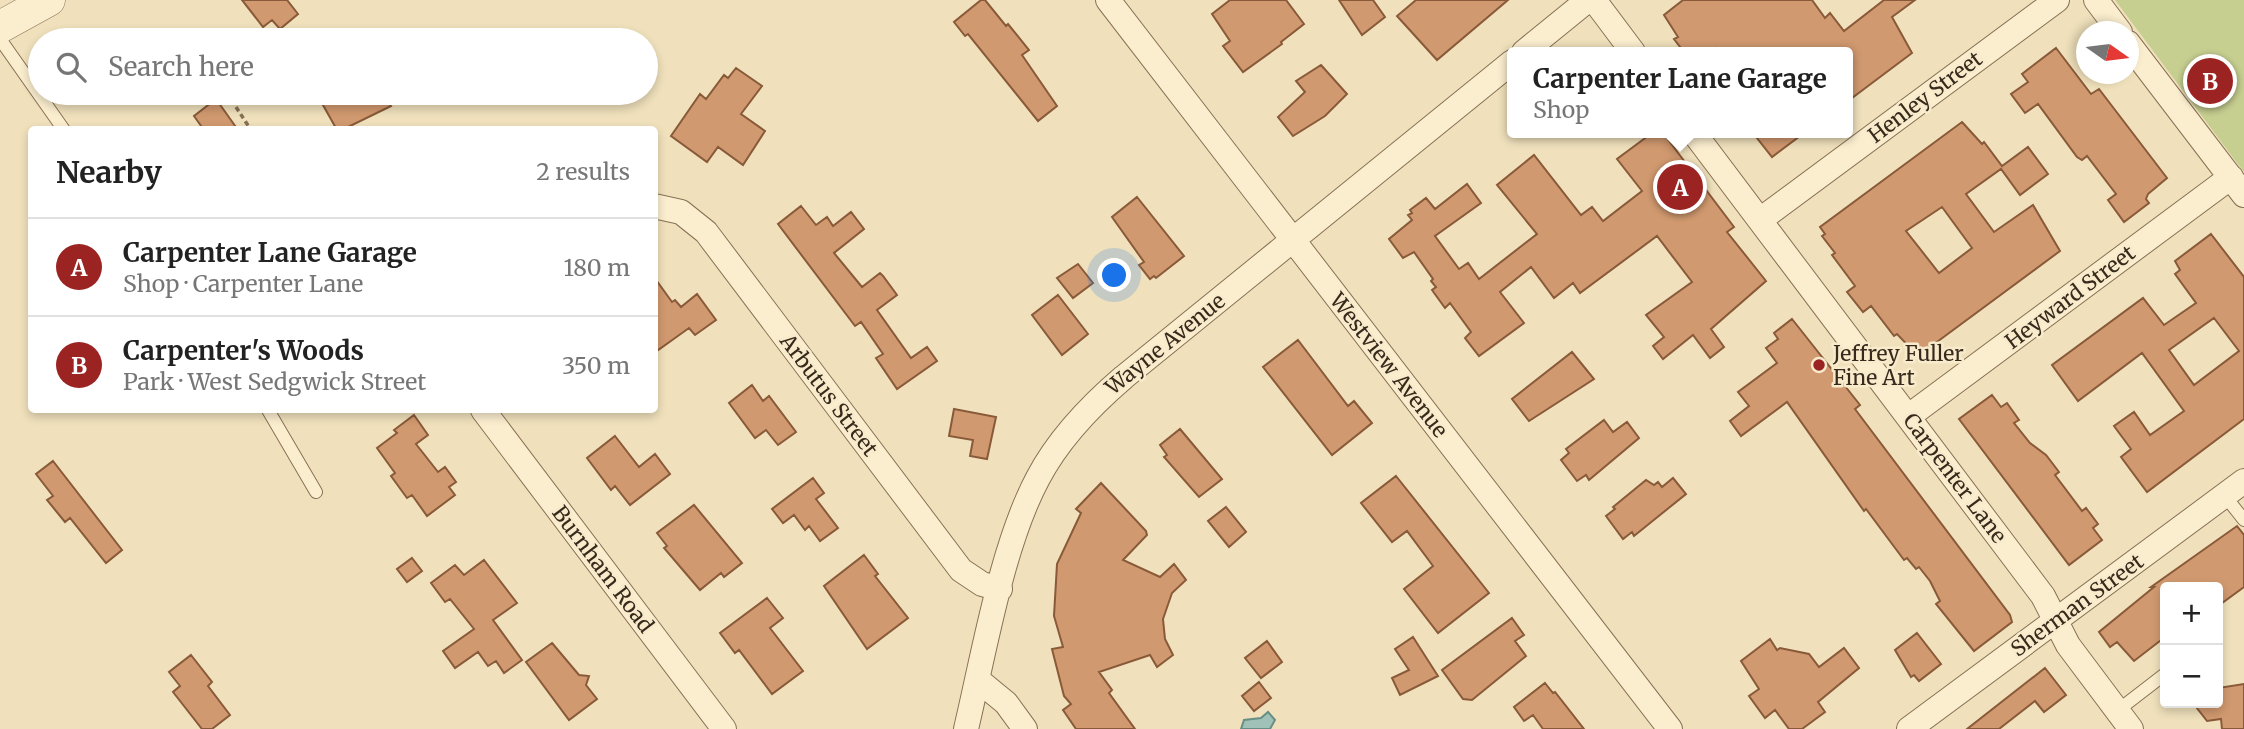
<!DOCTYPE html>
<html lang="en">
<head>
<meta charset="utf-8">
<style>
  body { margin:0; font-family:Merriweather,serif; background:#f2f2f2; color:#222 }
  .controls { position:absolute; right:21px; bottom:21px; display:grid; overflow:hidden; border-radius:7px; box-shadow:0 4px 10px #0003 }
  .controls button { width:63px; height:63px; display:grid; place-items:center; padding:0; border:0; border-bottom:2px solid #e0e0e0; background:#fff; color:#222; font:35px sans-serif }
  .compass { position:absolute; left:2076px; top:21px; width:63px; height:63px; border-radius:50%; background:#fff; box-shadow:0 4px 10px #0003; rotate:104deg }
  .you { position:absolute; left:1115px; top:276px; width:24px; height:24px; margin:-18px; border:5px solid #fff; border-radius:50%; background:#1a73e8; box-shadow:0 0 0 10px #1a73e833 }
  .badge { display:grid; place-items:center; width:46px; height:46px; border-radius:50%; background:#9b2322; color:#fff; font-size:23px; font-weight:700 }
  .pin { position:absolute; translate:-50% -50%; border:4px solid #fff; box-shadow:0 2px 7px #0006 }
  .popup { position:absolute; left:1507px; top:47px; width:346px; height:91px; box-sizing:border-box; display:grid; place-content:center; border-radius:7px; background:#fff; filter:drop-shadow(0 2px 5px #0005); font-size:23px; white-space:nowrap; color:#767676 }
  .popup b { font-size:26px; color:#222 }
  .popup::after { content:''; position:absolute; left:50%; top:100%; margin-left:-14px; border:14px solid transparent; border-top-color:#fff }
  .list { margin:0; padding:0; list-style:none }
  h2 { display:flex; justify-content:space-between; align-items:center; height:91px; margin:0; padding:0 28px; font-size:30px }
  h2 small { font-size:23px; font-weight:400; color:#767676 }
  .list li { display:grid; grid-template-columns:46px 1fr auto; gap:21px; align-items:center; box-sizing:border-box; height:98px; padding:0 28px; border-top:2px solid #e0e0e0 }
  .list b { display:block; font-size:26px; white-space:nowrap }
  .list p { margin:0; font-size:23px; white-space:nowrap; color:#767676 }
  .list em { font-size:23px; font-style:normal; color:#767676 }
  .icon { flex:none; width:38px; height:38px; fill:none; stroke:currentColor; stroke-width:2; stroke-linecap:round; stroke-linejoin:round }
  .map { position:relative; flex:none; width:2244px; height:729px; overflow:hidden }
  .search { position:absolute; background:#fff; box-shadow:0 4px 10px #0003; left:28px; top:28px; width:630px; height:77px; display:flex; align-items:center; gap:18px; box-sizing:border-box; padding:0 24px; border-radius:38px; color:#767676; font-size:26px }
  .panel { position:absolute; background:#fff; box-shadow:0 4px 10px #0003; left:28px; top:126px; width:630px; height:287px; border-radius:7px }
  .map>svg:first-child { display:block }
  .green { fill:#c6ce90 }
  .water { fill:#a0c1b8; stroke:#688f85; stroke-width:2 }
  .building { fill:#d1996f; stroke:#895a39; stroke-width:2; fill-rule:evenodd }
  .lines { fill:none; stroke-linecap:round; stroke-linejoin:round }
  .service-casing { stroke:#887155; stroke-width:14 }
  .minor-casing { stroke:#887155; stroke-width:26 }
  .tertiary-casing { stroke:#887155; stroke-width:33 }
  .path { stroke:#887155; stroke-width:3.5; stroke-dasharray:5 3.5; stroke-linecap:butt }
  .service { stroke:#fbeecf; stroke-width:12 }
  .minor { stroke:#fbeecf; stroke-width:24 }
  .tertiary { stroke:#fbeecf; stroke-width:32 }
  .poi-dot { fill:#9b2322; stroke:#f7ebcc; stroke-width:2.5 }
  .labels { text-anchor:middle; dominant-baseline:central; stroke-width:5; stroke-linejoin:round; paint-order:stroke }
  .street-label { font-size:21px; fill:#37291b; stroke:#f7ebcc }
  .poi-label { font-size:21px; fill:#37291b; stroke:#f7ebcc; text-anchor:start }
</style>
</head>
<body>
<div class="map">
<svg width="2244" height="729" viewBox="0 0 2244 729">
  <rect width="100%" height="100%" fill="#f0e1bc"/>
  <path class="green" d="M 2115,0 L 2244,0 L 2244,172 L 2237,163 Z"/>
  <path class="water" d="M 1268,712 L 1275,720 L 1270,729 L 1241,729 L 1244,720 L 1261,718 Z"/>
  <path class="building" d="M 242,0 L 287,0 L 298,14 L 280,29 L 272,20 L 263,27 Z
    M 981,0 L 985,0 L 1006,26 L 1008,24 L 1029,50 L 1022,55 L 1057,106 L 1038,121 L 968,34 L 965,36 L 954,22 Z
    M 1230,0 L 1286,0 L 1304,24 L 1281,42 L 1282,44 L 1243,72 L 1223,46 L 1230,41 L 1212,14 Z
    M 1339,0 L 1373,0 L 1385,17 L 1362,35 Z
    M 1416,0 L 1508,0 L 1437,60 L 1397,16 Z
    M 1683,0 L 1812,0 L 1825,18 L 1830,13 L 1844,31 L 1884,0 L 1915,0 L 1892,17 L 1912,53 L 1848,101 L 1848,52 L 1718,52 L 1715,48 L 1710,52 L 1684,52 L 1674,39 L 1678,37 L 1664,15 Z
    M 2056,48 L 2091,94 L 2099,89 L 2167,178 L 2148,194 L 2146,199 L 2149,203 L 2124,222 L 2108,200 L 2116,194 L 2087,156 L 2082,160 L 2077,157 L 2038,104 L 2025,113 L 2011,94 L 2028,82 L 2022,74 Z
    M 1321,65 L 1347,94 L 1325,116 L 1293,136 L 1278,117 L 1305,92 L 1296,81 Z
    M 736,68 L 762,86 L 741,114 L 765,131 L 743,165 L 718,147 L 707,162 L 671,136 L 700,94 L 706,99 L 724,75 L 728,78 Z
    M 332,93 L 407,93 L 389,103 L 391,106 L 342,130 L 337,130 L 323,105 L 335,98 Z
    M 216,99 L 238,130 L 204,130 L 194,116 Z
    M 1962,122 L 1982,144 L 1984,142 L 2002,166 L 2028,147 L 2048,174 L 2020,195 L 2001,169 L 1966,194 L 1994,232 L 2033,205 L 2060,251 L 1918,356 L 1897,334 L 1894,336 L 1871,306 L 1863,312 L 1847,292 L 1855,286 L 1832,255 L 1835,253 L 1822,236 L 1825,234 L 1820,227 ZM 1942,207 L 1972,248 L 1939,273 L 1906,231 Z
    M 1652,133 L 1663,133 L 1734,227 L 1727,232 L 1766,281 L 1711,329 L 1724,347 L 1710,358 L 1693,335 L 1663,359 L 1653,346 L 1664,337 L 1646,315 L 1692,282 L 1657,236 L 1580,293 L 1573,283 L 1554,298 L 1531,267 L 1500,292 L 1524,323 L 1479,356 L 1465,338 L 1471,332 L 1450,303 L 1445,308 L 1432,290 L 1436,287 L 1431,281 L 1433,279 L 1414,252 L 1403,258 L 1389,239 L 1412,220 L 1408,215 L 1412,213 L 1410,210 L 1426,198 L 1435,209 L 1467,184 L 1481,203 L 1435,236 L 1459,269 L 1468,263 L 1479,279 L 1537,234 L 1497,185 L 1534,155 L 1581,215 L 1592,207 L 1603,221 L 1642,191 L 1617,159 Z
    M 1753,133 L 1804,133 L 1772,157 Z
    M 1137,197 L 1184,256 L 1156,278 L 1154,276 L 1150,279 L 1139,265 L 1144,262 L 1112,217 Z
    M 801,206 L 816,225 L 827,217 L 833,226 L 851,212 L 864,229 L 834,253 L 862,287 L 880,273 L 883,276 L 897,295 L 877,310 L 911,358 L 927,347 L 937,361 L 897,389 L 876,358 L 883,354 L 861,322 L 855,326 L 778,224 Z
    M 2211,234 L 2244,277 L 2244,419 L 2147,492 L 2121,457 L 2131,449 L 2114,426 L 2134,412 L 2150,435 L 2184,411 L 2142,353 L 2078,401 L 2052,365 L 2143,298 L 2164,325 L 2196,303 L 2175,274 L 2180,270 L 2175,261 ZM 2214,318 L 2239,351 L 2194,385 L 2169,350 Z
    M 1078,264 L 1093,283 L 1073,298 L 1057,278 Z
    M 654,277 L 672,302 L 675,300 L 681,307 L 697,294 L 716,320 L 695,335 L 689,328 L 654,353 Z
    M 1058,295 L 1088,334 L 1062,355 L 1032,315 Z
    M 1792,319 L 1860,405 L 1855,409 L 2010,615 L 2012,622 L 1974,651 L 1936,604 L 1940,601 L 1930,581 L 1919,567 L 1916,569 L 1907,558 L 1904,560 L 1866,509 L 1864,511 L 1787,402 L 1741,436 L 1730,421 L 1749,406 L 1738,392 L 1777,363 L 1766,348 L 1778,339 L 1774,333 Z
    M 1298,340 L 1348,406 L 1354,401 L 1372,423 L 1332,455 L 1263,367 Z
    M 1572,352 L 1594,379 L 1529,421 L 1512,399 Z
    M 752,385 L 763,401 L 769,396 L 796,432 L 778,445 L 766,430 L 755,438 L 729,403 Z
    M 1992,395 L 2001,407 L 2007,403 L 2019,420 L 2014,423 L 2030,443 L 2046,455 L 2059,472 L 2055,475 L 2082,511 L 2086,508 L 2098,524 L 2093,528 L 2102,540 L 2069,565 L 1959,419 Z
    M 954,409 L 996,417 L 987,459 L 970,456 L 973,440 L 949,436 Z
    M 414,415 L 428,435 L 416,444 L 438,472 L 445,467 L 456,482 L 449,487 L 455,495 L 427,516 L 412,495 L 407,498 L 391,476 L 395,473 L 377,448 L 397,433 L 394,430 Z
    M 1604,420 L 1613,432 L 1627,422 L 1639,438 L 1589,480 L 1586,475 L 1577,481 L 1561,460 L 1569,453 L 1566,449 Z
    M 1180,429 L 1222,479 L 1199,497 L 1164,457 L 1167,455 L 1160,445 Z
    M 615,436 L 639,467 L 655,454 L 670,474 L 630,505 L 615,486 L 611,490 L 587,458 Z
    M 53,461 L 122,550 L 106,563 L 70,518 L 65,522 L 47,500 L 53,496 L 36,474 Z
    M 1396,476 L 1489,593 L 1438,633 L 1404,589 L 1433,566 L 1407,531 L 1392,542 L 1361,503 Z
    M 813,478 L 824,493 L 816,499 L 838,528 L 820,541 L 809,526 L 805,530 L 794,515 L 783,523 L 772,509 Z
    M 1673,478 L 1686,494 L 1634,536 L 1632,532 L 1623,539 L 1606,516 L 1615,509 L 1613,507 L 1646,480 L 1654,485 L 1658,482 L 1662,487 Z
    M 1101,483 L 1146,531 L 1147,535 L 1123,560 L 1160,577 L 1174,564 L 1186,580 L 1172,593 L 1163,619 L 1165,639 L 1173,655 L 1157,667 L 1150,655 L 1099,672 L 1112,690 L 1109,693 L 1135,729 L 1076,729 L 1063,710 L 1071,704 L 1064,696 L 1052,649 L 1063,647 L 1054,616 L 1057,564 L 1081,513 L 1076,509 Z
    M 694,505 L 742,563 L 724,577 L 721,573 L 700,590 L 664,548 L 667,546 L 657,533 Z
    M 1226,507 L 1246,532 L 1229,547 L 1208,521 Z
    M 2237,526 L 2244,535 L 2244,587 L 2218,606 L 2218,587 L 2165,587 L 2165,637 L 2134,661 L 2117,642 L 2110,647 L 2099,632 L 2154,587 L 2151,587 Z
    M 864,555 L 878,574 L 875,576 L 908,618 L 867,649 L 824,586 Z
    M 412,558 L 422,571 L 407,582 L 397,569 Z
    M 484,560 L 517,603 L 493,620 L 522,660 L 504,673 L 496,661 L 488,666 L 478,652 L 455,668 L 443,651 L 474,629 L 450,599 L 445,602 L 431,583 L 455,565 L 464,575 Z
    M 767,598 L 783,618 L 770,628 L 803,671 L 772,694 L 739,650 L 735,653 L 720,633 Z
    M 1512,618 L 1524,635 L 1515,641 L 1526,656 L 1472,700 L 1463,699 L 1442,670 Z
    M 1917,633 L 1941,664 L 1919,681 L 1914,675 L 1911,677 L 1895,650 Z
    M 1413,637 L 1438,676 L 1400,695 L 1392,678 L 1409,670 L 1395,649 Z
    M 1770,639 L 1777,650 L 1780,648 L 1809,654 L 1819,667 L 1844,648 L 1859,668 L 1818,702 L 1825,712 L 1802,729 L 1789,729 L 1775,710 L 1765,718 L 1749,696 L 1759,689 L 1741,661 Z
    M 1267,641 L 1282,662 L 1261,678 L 1245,658 Z
    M 552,643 L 579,675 L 589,676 L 586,685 L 597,699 L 569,720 L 526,662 Z
    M 191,655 L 212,682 L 208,686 L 230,715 L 212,729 L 202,729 L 173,692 L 180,686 L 169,672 Z
    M 2045,668 L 2066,695 L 2044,712 L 2035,701 L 1999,729 L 1967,729 Z
    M 1259,682 L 1271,698 L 1254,711 L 1242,696 Z
    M 1545,683 L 1553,693 L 1555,692 L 1584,729 L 1543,729 L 1533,715 L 1524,721 L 1514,707 Z
    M 2244,684 L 2244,729 L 2222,729 L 2221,719 L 2207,721 L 2193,703 L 2218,703 L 2218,688 Z"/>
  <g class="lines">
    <g class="service-casing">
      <path id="service" d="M 0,39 L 64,130
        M 268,410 L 316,492
        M 2225,496 L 2244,520
        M 2117,711 L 2165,674"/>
    </g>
    <g class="minor-casing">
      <path id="minor" d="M 1108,0 L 1670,729
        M 1594,0 L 1633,52
        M 2096,0 L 2120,32
        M 2128,43 L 2244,195
        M 1524,52 L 1588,0
        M 1694,133 L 2043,596 L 2068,645 L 2131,729
        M 654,206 L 681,212 L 706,232 L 961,570 L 982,584 L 1000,589
        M 1760,220 L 2057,0
        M 483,410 L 724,729
        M 1909,416 L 2231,177
        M 978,680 L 1006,703 L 1025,729
        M 966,729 C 984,653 1002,545 1038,478 C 1059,438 1090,406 1124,377 L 1512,62
        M 1909,729 L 2244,481"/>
    </g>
    <g class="tertiary-casing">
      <path id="tertiary" d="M 0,27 L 49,0"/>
    </g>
    <path class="path" d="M 236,107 L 251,130"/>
    <use href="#service" class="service"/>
    <use href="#minor" class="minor"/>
    <use href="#tertiary" class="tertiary"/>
  </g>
  <circle class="poi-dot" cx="1819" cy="365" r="7"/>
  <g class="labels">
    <g class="street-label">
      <text transform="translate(1925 97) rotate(-37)">Henley Street</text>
      <text transform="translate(2070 297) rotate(-37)">Heyward Street</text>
      <text transform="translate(1165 344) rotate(-39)">Wayne Avenue</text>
      <text transform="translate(1389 365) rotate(52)">Westview Avenue</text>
      <text transform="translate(829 395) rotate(53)">Arbutus Street</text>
      <text transform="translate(1955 478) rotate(53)">Carpenter Lane</text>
      <text transform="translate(603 569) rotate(53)">Burnham Road</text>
      <text transform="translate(2077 605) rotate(-36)">Sherman Street</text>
    </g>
    <g class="poi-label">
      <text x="1833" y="353">Jeffrey Fuller<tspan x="1833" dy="24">Fine Art</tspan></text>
    </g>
  </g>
</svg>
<div class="controls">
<button>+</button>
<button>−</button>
</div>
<svg class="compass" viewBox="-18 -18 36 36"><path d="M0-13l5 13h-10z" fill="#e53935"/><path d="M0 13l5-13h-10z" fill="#767676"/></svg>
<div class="you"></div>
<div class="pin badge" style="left:1680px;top:187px">A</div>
<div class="popup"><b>Carpenter Lane Garage</b>Shop</div>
<div class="pin badge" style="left:2210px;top:81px">B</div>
<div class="search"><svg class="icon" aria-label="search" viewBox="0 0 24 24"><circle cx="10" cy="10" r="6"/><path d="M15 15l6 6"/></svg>Search here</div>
<section class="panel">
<h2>Nearby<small>2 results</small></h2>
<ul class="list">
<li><span class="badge">A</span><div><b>Carpenter Lane Garage</b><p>Shop · Carpenter Lane</p></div><em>180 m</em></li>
<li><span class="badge">B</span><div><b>Carpenter's Woods</b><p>Park · West Sedgwick Street</p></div><em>350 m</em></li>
</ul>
</section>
</div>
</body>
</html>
